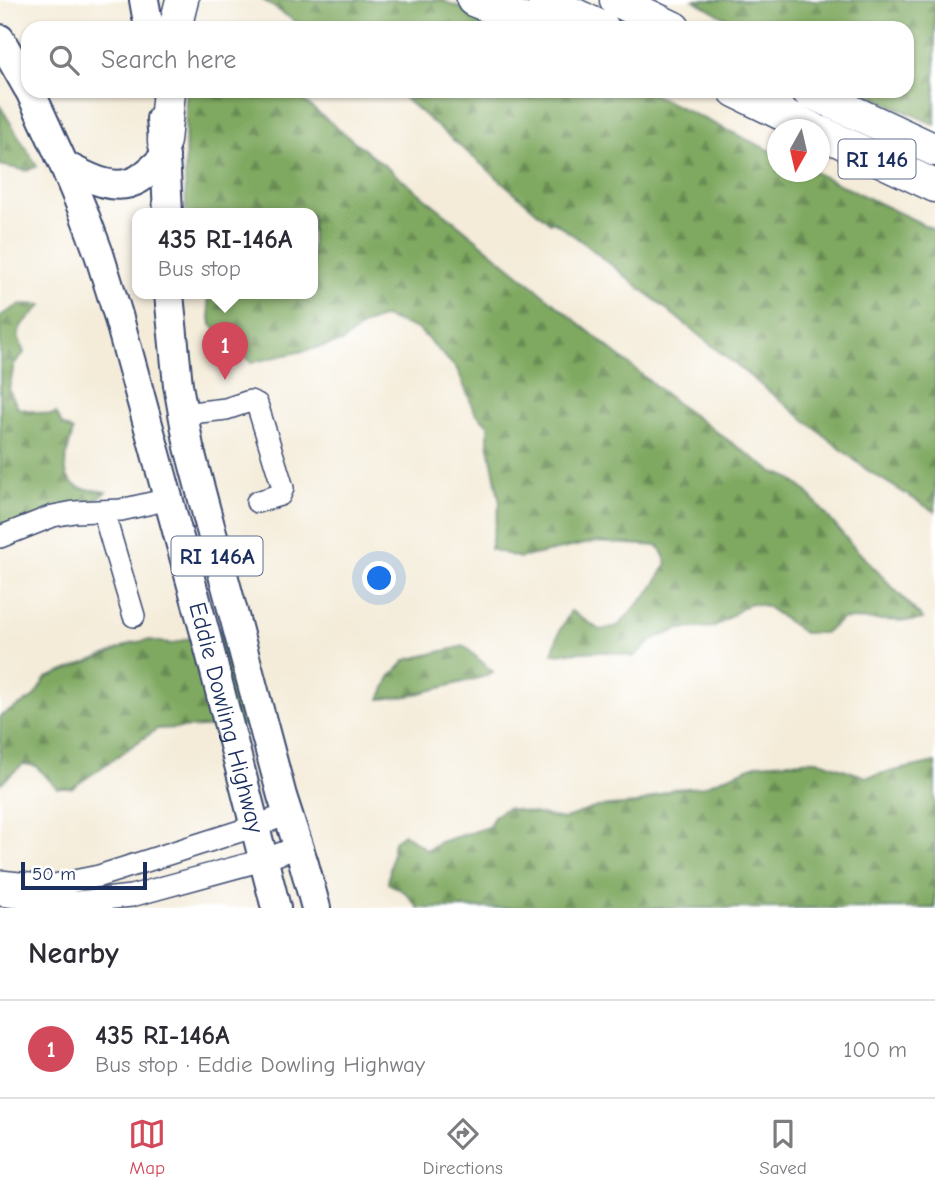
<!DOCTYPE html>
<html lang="en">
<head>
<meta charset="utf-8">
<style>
  body { margin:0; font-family:"Comic Neue",sans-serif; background:#f2f2f3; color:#2b2b33 }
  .compass { position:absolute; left:767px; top:119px; width:63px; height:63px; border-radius:50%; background:#fff; box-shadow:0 2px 5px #0004; rotate:188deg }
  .scale { position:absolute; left:21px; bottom:18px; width:126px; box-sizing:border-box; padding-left:7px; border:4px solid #1b2f5e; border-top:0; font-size:19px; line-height:24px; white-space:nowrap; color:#1b2f5e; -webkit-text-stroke:5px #fff; paint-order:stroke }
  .you { position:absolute; left:380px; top:579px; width:24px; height:24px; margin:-18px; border:5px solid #fff; border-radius:50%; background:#1a73e8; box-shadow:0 0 0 10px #1a73e833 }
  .badge { display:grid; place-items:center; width:46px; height:46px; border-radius:50%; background:#d1495b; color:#fff; font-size:23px; font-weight:700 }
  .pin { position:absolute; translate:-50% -58px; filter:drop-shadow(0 2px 4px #0008) }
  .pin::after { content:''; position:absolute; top:37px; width:24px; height:21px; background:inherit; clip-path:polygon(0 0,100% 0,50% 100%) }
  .popup { position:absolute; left:132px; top:208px; width:186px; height:91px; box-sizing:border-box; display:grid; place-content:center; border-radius:14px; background:#fff; filter:drop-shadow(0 2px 5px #0005); font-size:23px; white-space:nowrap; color:#7c7c81 }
  .popup b { font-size:26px; color:#2b2b33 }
  .popup::after { content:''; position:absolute; left:50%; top:100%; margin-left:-14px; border:14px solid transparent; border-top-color:#fff }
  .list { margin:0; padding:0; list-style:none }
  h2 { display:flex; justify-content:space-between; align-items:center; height:91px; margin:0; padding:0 28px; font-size:30px }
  h2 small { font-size:23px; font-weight:400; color:#7c7c81 }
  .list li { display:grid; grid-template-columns:46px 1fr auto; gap:21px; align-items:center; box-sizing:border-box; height:98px; padding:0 28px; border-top:2px solid #e1e1e2 }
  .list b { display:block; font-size:26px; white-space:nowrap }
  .list p { margin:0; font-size:23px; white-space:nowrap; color:#7c7c81 }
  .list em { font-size:23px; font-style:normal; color:#7c7c81 }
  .icon { flex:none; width:38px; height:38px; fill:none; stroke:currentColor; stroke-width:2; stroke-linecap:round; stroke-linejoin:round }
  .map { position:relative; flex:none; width:935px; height:908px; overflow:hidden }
  .search { position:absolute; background:#fff; box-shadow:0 2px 5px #0004; left:21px; right:21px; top:21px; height:77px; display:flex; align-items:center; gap:18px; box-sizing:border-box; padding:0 24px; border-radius:21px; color:#7c7c81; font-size:26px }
  .sheet { height:189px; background:#fff }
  nav { display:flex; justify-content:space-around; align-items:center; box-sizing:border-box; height:98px; border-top:2px solid #e1e1e2; background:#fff; font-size:19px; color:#7c7c81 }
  nav a { display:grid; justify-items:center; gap:4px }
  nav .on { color:#d1495b }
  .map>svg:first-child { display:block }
  .forest { fill:url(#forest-firs); stroke:#4d6c5f; stroke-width:2 }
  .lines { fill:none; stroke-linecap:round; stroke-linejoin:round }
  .minor-casing { stroke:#3c4b70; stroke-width:24 }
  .major-casing { stroke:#3c4b70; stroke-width:32 }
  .highway-casing { stroke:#3c4b70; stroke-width:35 }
  .minor { stroke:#fff; stroke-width:21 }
  .major { stroke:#fff; stroke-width:28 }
  .highway { stroke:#fff; stroke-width:32 }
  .labels { text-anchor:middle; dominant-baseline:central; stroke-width:6; stroke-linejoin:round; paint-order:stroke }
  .shield { fill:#fff; stroke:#5f6d8e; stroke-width:2 }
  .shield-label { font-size:23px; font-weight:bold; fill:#1b2f5e }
  .street-label { font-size:24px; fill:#1b2f5e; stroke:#fff }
</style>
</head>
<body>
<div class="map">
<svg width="935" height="908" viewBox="0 0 935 908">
  <defs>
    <pattern id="forest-firs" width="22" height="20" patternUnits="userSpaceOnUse" patternTransform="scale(1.75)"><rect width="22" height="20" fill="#7fa960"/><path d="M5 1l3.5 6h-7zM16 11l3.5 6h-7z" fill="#678a52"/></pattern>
  </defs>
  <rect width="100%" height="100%" fill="#fff"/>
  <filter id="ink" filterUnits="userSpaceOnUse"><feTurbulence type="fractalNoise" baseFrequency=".0143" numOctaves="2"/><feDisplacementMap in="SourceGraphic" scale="14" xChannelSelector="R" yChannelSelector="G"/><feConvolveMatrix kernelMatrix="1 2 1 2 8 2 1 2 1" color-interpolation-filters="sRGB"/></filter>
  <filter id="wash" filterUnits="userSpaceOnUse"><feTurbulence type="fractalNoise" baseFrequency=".00686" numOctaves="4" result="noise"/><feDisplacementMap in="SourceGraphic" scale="28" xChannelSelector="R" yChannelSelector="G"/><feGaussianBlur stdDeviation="1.57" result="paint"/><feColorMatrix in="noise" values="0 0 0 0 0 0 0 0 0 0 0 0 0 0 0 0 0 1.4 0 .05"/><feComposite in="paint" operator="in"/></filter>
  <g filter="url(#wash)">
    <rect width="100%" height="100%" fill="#f4ecd9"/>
    <path class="forest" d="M 263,0 L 441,0 L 512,28 L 305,28 Z
      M 694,0 L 935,0 L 935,125 L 861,91 L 907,91 L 907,28 L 743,28 Z
      M 186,91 L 291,91 L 444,213 L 680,406 L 773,472 L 788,477 L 806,491 L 851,544 L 923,619 L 913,621 L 843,619 L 824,633 L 804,633 L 766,606 L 750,603 L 715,627 L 680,629 L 656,638 L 633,657 C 607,648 579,652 552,654 L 560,630 L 571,611 L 600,630 L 618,626 L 652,589 L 667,563 L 659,546 L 594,542 L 520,558 L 490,549 L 500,503 L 488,442 L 488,425 L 475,412 L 457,369 L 418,329 L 384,317 L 363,325 L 342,342 L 251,363 L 240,349 L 211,325 L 207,294 L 312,294 L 312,214 L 186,214 L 185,174 Z
      M 396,91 L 646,91 L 777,154 L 778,172 L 814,172 L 935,230 L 935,512 L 867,470 L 584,243 L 556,223 L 552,221 L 550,223 Z
      M 0,106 L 37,166 L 27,171 L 0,165 Z
      M 21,304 L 42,305 L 21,326 L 18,336 L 24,353 L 14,364 L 9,390 L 18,408 L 51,415 L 56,413 L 62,425 L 73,431 C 69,448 56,477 78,487 C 86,490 98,490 106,492 L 93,502 L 0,537 L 0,316 Z
      M 240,625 L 249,725 L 157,729 L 72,788 L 57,788 L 36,766 L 23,764 L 0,784 L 0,716 L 33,698 L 46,678 L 108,654 L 132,643 L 148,640 L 171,644 L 205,633 Z
      M 464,646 L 493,672 L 482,677 L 409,696 L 380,699 L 390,677 L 406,660 Z
      M 817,760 L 866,777 L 935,762 L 935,908 L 418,908 L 406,893 L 388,883 L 394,841 L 404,834 L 427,850 L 440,842 L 489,827 L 494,816 L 507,808 L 563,819 L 597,807 L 637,804 L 673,789 L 702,787 L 758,764 Z"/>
  </g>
  <g filter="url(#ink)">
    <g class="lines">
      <g class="minor-casing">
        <path id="minor" d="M 182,414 L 226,409 L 250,401 L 257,404 L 283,488 L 280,495 L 257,502
          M 103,511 L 134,616
          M 0,537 L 53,516 L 74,512 L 121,510 L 169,499
          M 0,881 L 49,886 L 99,876 L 256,826 L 288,814
          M 0,895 L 69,903 L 131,896 L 263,860 L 298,847"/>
      </g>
      <g class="major-casing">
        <g id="major">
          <path d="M 144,0 L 149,28"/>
          <path d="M 0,39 L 28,88"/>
          <path id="s1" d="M 30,91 L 64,165 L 83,211 L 99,254 L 118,315 L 205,633 L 276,908"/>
          <path d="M 161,119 L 166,172 L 168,214"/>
          <path d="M 64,165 C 86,176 114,194 139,179 C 149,173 157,164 165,157"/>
          <path d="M 169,294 L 178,385 L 189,447 L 282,796 L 304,864 L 316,908"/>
        </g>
      </g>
      <g class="highway-casing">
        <path id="highway" d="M 473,0 L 544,28
          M 544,0 L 603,28
          M 616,0 L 674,28
          M 175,28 L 182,0
          M 735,91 L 815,130
          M 808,91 L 935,150
          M 820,132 L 935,186
          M 164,141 L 169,91"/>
      </g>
      <use href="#minor" class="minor"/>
      <use href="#major" class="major"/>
      <use href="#highway" class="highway"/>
    </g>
  </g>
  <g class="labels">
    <g class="shield">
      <rect x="838.5" y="139.5" width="77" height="39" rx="5"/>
      <rect x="171.5" y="536.5" width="91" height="39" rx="5"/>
    </g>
    <g class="shield-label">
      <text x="877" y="159">RI 146</text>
      <text x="217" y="556">RI 146A</text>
    </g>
    <g class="street-label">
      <text stroke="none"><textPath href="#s1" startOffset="658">Eddie Dowling Highway</textPath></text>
    </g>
  </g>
</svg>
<svg class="compass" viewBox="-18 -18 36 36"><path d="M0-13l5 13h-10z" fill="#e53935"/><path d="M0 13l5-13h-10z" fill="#7c7c81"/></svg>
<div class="scale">50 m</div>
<div class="you"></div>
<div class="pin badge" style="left:225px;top:380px">1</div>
<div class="popup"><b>435 RI-146A</b>Bus stop</div>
<div class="search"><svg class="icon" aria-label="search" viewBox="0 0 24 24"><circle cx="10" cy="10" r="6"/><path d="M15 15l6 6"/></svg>Search here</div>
</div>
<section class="sheet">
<h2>Nearby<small></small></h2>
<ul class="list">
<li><span class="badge">1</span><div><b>435 RI-146A</b><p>Bus stop · Eddie Dowling Highway</p></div><em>100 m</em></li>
</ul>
</section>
<nav>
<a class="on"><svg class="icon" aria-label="map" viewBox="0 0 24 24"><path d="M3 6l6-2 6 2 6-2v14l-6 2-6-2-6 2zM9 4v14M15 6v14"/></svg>Map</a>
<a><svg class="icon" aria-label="directions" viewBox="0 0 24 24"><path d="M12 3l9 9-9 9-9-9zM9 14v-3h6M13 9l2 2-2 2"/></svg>Directions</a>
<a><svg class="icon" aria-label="saved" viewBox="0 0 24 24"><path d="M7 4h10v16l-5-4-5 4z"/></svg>Saved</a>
</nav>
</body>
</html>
